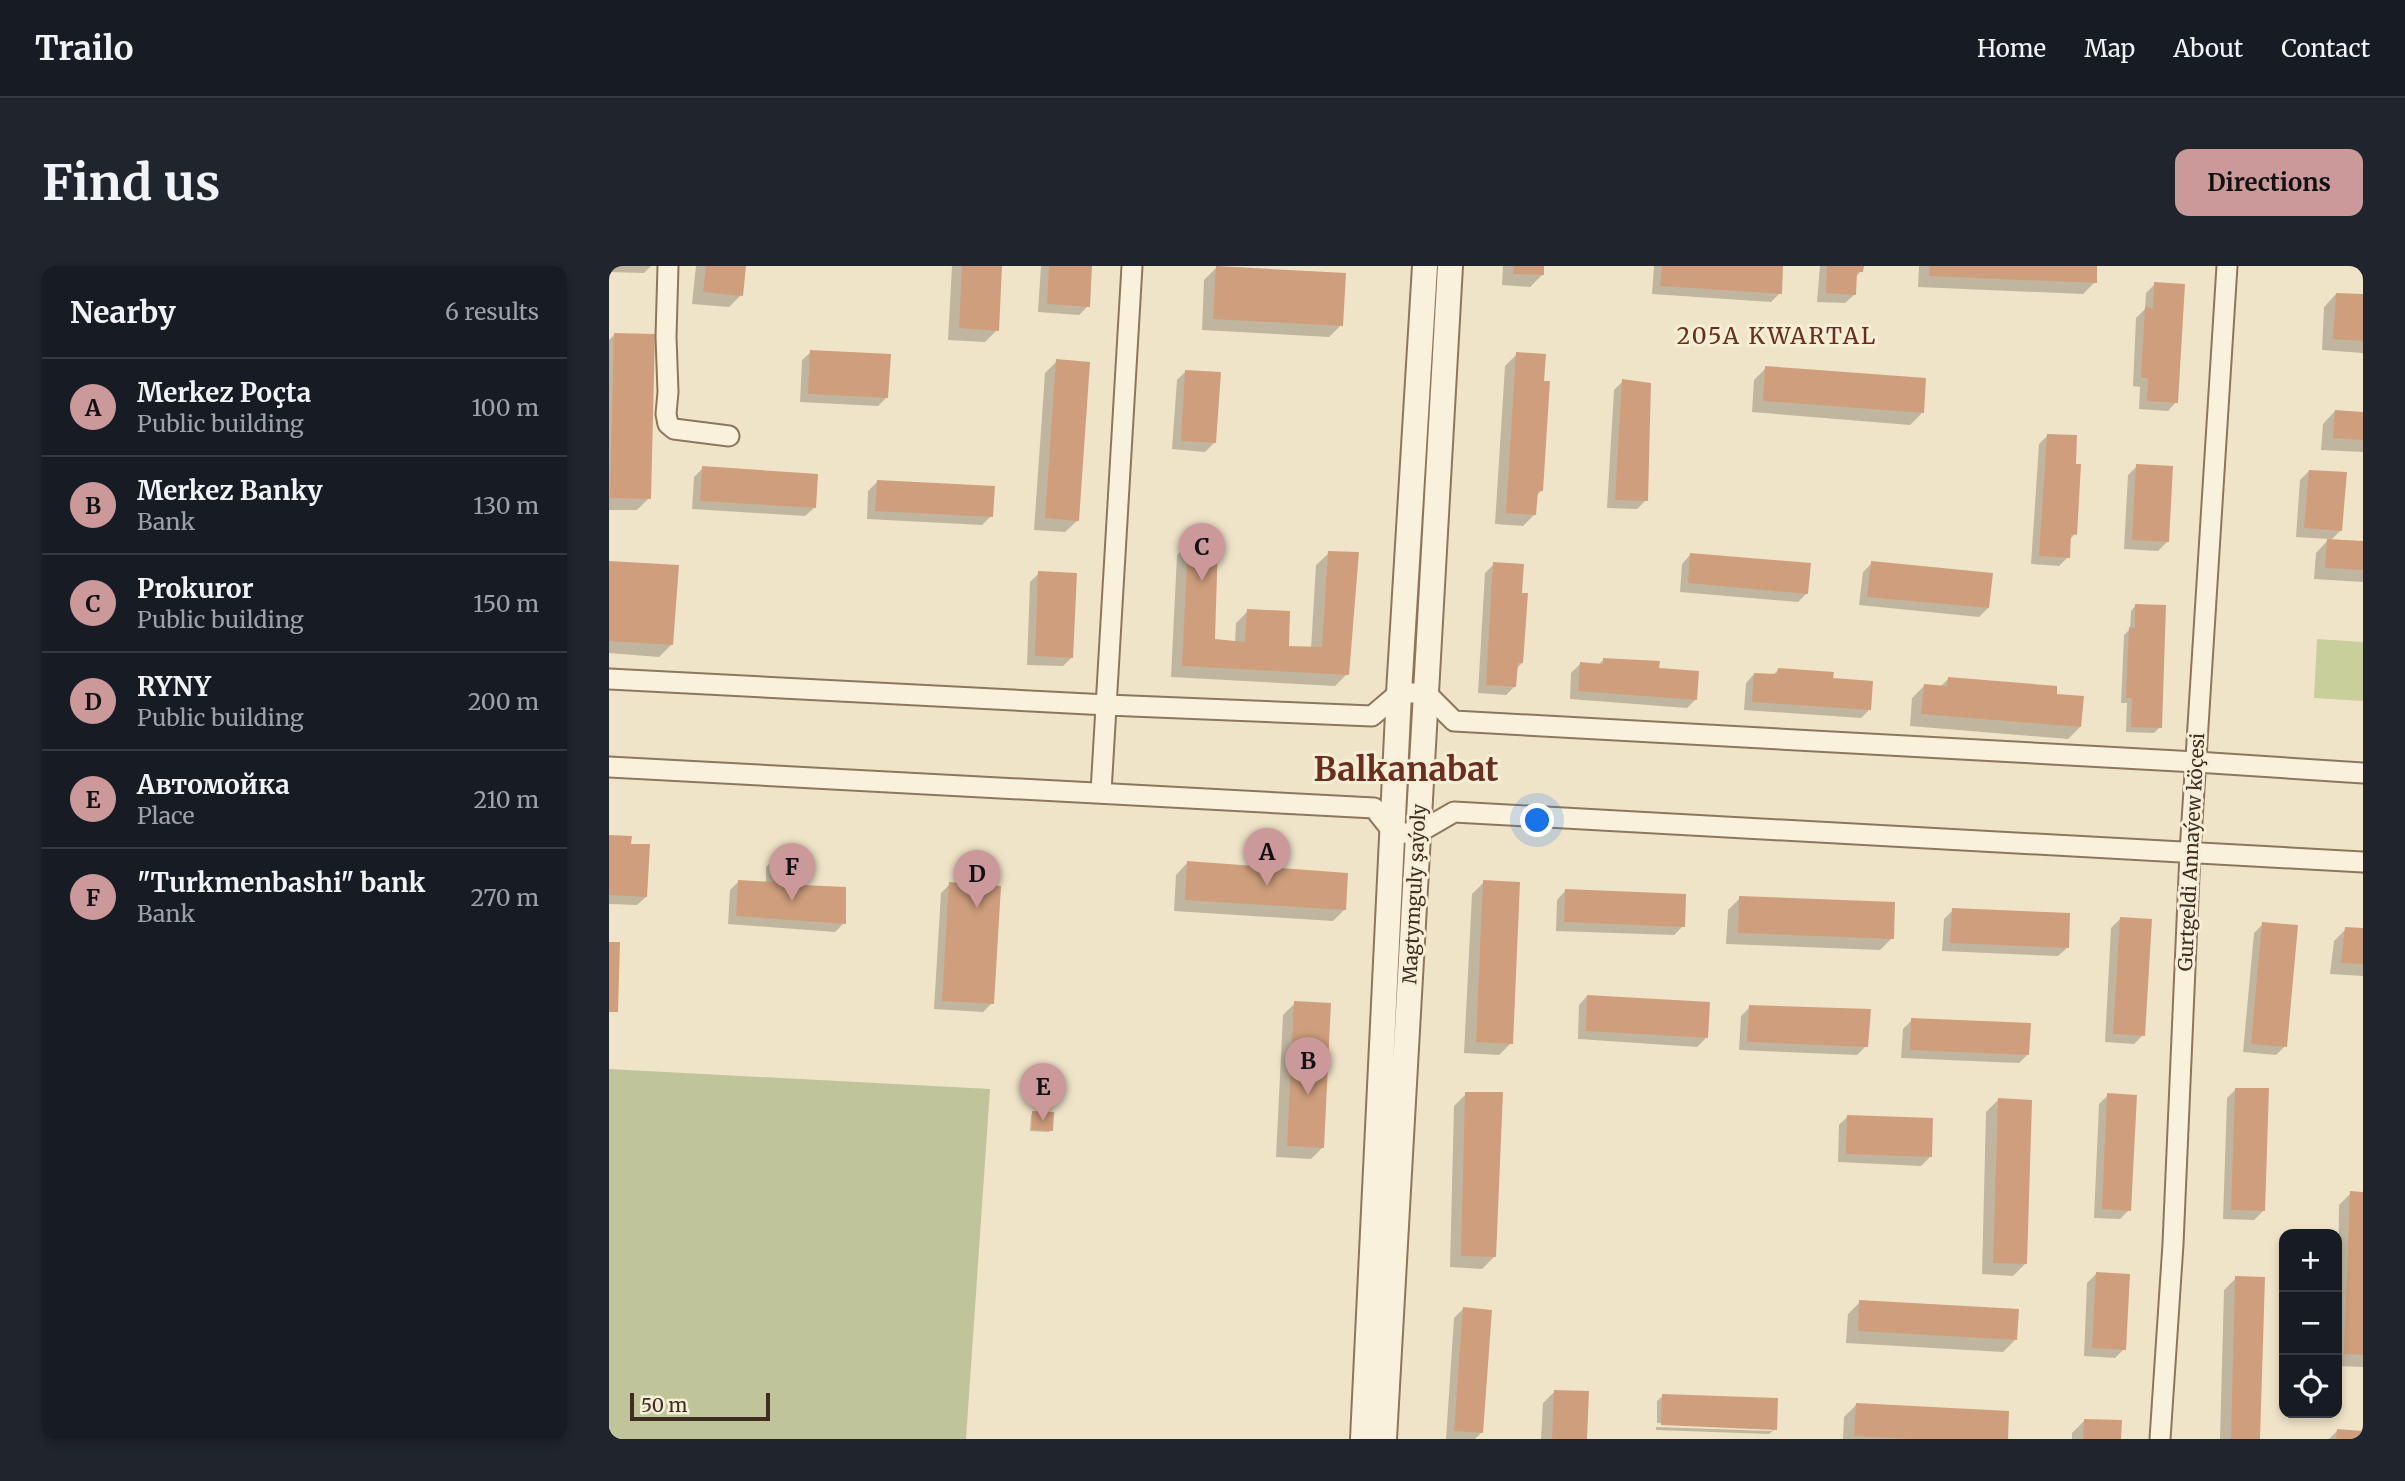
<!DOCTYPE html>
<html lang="en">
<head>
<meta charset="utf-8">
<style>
  body { margin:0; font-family:Merriweather,serif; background:#20242c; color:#f1f3f6 }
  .controls { position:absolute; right:21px; bottom:21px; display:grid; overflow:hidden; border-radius:14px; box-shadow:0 4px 10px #0003 }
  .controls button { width:63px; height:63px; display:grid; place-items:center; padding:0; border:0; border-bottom:2px solid #363941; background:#171b24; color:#f1f3f6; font:35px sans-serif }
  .scale { position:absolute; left:21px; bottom:18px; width:140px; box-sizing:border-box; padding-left:7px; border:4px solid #3d2e20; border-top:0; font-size:19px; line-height:24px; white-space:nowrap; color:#3d2e20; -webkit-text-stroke:5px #f7eed8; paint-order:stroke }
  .you { position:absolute; left:929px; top:555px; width:24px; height:24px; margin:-18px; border:5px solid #fff; border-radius:50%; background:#1a73e8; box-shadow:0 0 0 10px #1a73e833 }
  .badge { display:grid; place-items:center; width:46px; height:46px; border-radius:50%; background:#cc999b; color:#111; font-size:23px; font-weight:700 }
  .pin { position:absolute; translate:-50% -58px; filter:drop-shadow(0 2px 4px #0008) }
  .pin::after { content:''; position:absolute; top:37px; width:24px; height:21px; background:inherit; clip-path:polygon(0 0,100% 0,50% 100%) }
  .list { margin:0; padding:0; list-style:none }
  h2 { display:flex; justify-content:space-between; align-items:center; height:91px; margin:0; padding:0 28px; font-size:30px }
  h2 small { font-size:23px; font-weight:400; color:#9ea1a6 }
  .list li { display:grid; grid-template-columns:46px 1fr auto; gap:21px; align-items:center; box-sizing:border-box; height:98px; padding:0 28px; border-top:2px solid #363941 }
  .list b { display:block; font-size:26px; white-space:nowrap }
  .list p { margin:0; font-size:23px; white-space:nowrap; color:#9ea1a6 }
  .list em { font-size:23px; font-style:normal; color:#9ea1a6 }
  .icon { flex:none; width:38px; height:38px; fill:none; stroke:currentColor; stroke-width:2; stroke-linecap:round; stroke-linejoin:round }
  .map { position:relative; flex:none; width:1754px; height:1173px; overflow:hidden; border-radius:14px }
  header { display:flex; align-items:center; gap:42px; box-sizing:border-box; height:98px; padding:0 35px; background:#171b24; border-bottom:2px solid #363941 }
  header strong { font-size:33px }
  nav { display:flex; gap:38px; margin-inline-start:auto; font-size:24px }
  .intro { display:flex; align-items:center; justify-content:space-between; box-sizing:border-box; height:168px; padding:0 42px }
  h1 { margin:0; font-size:49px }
  .button { padding:18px 32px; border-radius:14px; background:#cc999b; color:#111; font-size:24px; font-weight:700 }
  main { display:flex; gap:42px; padding:0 42px }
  aside { flex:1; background:#171b24; border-radius:14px; box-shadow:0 4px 10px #0003 }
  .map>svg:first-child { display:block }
  .green { fill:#c9cf9b }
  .cemetery { fill:#bfc49a }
  .shadow { fill:#0003 }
  .building { fill:#cf9f7d }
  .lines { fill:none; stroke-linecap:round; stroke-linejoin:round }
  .minor-casing { stroke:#8d765c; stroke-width:23 }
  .tertiary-casing { stroke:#8d765c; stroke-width:28 }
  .minor { stroke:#faf1dc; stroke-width:19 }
  .tertiary { stroke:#faf1dc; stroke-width:24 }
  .labels { text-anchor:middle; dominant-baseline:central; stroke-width:6; stroke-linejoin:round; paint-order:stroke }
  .street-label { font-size:19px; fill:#3d2e20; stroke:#f7eed8 }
  .quarter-label { font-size:23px; letter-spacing:2px; fill:#6b2e1e; stroke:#f7eed8 }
  .town-label { font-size:33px; font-weight:bold; fill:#6b2e1e; stroke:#f7eed8 }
</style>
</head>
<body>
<header>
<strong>Trailo</strong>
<nav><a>Home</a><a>Map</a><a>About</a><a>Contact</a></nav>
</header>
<div class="intro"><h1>Find us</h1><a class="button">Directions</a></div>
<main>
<aside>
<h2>Nearby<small>6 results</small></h2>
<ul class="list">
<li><span class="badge">A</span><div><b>Merkez Poçta</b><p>Public building</p></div><em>100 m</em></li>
<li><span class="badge">B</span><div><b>Merkez Banky</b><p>Bank</p></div><em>130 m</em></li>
<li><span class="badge">C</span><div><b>Prokuror</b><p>Public building</p></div><em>150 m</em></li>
<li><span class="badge">D</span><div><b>RYNY</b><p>Public building</p></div><em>200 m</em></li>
<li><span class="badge">E</span><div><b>Автомойка</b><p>Place</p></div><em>210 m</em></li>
<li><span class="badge">F</span><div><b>&quot;Turkmenbashi&quot; bank</b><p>Bank</p></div><em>270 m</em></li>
</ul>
</aside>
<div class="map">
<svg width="1754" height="1173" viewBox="0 0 1754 1173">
  <rect width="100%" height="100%" fill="#f0e4c8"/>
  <path class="green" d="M 1708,373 L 1754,376 L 1754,435 L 1705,432 Z"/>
  <path class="cemetery" d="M 0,803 L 381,823 L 357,1173 L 0,1173 Z"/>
  <path class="shadow" d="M 0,0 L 42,0 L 35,7 L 0,6 Z
    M 87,0 L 135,0 L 132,29 L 120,41 L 83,38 Z
    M 343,0 L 391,0 L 388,64 L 376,76 L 339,74 Z
    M 432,0 L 481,0 L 479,40 L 470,49 L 429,46 Z
    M 894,0 L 933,0 L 933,9 L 921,21 L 893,19 Z
    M 1045,0 L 1173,0 L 1171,27 L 1162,36 L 1043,28 Z
    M 1211,0 L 1253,0 L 1252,5 L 1246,12 L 1245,29 L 1236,37 L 1208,36 Z
    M 1310,0 L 1487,0 L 1486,16 L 1474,28 L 1309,21 Z
    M 607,2 L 732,59 L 720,71 L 593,64 L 595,14 Z
    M 1546,18 L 1567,136 L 1559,145 L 1530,143 L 1531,121 L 1524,120 L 1527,52 L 1536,43 L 1537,27 Z
    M 1727,28 L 1754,30 L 1754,87 L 1713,84 L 1715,41 Z
    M 5,69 L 40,232 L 28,244 L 0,244 L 0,74 Z
    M 202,86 L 278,131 L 269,140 L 191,136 L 193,94 Z
    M 908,88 L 933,116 L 933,224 L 927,230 L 926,248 L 914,260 L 886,258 L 896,100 Z
    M 448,95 L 469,254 L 456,266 L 425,264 L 436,107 Z
    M 1157,102 L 1313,147 L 1301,159 L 1143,146 L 1145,114 Z
    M 577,105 L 605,177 L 596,186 L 563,183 L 568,114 Z
    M 1014,115 L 1037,234 L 1028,243 L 998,242 L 1005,124 Z
    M 1726,145 L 1754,147 L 1754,186 L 1712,184 L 1714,158 Z
    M 1439,169 L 1466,268 L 1460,274 L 1459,291 L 1450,300 L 1422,298 L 1430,178 Z
    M 1528,200 L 1558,276 L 1549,285 L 1515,283 L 1519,209 Z
    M 94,202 L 205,242 L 196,250 L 83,243 L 85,211 Z
    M 1700,205 L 1732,264 L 1721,275 L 1754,277 L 1754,316 L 1705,313 L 1707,287 L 1720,273 L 1687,271 L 1691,214 Z
    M 268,216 L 382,250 L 373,259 L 258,253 L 259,225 Z
    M 580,277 L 605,374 L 626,377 L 627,357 L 639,345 L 679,381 L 702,383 L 707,299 L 720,287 L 738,408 L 726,420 L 562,411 L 568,289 Z
    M 1081,289 L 1198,327 L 1189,336 L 1071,326 L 1073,298 Z
    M 0,297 L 62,379 L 50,391 L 0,387 Z
    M 1263,297 L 1379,342 L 1370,351 L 1250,339 L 1254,306 Z
    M 885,298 L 913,397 L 907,403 L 906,420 L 897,429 L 869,427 L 876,307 Z
    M 430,307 L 463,391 L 454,400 L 418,399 L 421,316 Z
    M 1527,339 L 1551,461 L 1545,467 L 1517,466 L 1518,437 L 1512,437 L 1515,369 L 1521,363 L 1522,345 Z
    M 995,393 L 1048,404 L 1087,433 L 1078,442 L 961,433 L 962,407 L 971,398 L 989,399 Z
    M 1169,404 L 1222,414 L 1261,443 L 1252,452 L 1135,444 L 1137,417 L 1145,408 L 1163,410 Z
    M 1339,413 L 1446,430 L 1471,461 L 1459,473 L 1301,460 L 1303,432 L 1315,420 L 1331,421 Z
    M 0,571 L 20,580 L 37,631 L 28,639 L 0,638 Z
    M 166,592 L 191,620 L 235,657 L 226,666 L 119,658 L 121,624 L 130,615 L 157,617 L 157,601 Z
    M 579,596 L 736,643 L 724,655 L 565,645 L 567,609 Z
    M 875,616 L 902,777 L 890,789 L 855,787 L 863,628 Z
    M 341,618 L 383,737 L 374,746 L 325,743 L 332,627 Z
    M 956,625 L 1074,660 L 1065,669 L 947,665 L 948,634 Z
    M 1131,632 L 1283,672 L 1271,684 L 1117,678 L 1119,644 Z
    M 1344,644 L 1458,682 L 1449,690 L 1333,685 L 1335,653 Z
    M 1511,653 L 1534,769 L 1525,778 L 1496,776 L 1502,662 Z
    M 1654,658 L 1676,780 L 1667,789 L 1634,786 L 1645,667 Z
    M 1737,663 L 1754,664 L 1754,710 L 1721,708 L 1725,675 Z
    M 978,730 L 1097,772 L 1088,781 L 969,773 L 970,739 Z
    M 686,737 L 714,881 L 702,893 L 667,891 L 674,749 Z
    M 1141,741 L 1257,780 L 1248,789 L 1130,784 L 1132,750 Z
    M 1303,754 L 1419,788 L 1410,797 L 1292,792 L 1294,763 Z
    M 1627,823 L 1654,945 L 1645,954 L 1614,953 L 1618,832 Z
    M 857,828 L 885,991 L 873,1003 L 841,1001 L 845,840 Z
    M 1499,829 L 1520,944 L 1511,953 L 1485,952 L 1490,838 Z
    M 1389,834 L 1416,998 L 1404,1010 L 1373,1008 L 1377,846 Z
    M 424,847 L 442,864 L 440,866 L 421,865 L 422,849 Z
    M 1239,850 L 1321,891 L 1312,900 L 1229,896 L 1230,859 Z
    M 1742,927 L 1754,927 L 1754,1101 L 1728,1100 L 1730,939 Z
    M 1487,1008 L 1515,1083 L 1506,1092 L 1475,1090 L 1478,1017 Z
    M 1627,1012 L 1650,1173 L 1611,1173 L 1615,1024 Z
    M 1251,1036 L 1406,1074 L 1394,1086 L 1237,1077 L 1239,1048 Z
    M 854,1043 L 872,1167 L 866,1173 L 837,1173 L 845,1052 Z
    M 946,1125 L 976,1173 L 932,1173 L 934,1137 Z
    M 1054,1130 L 1167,1134 L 1166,1163 L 1160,1168 L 1047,1164 L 1047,1161 L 1163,1165 L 1163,1162 L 1048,1157 L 1048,1135 Z
    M 1247,1139 L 1397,1173 L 1234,1173 L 1235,1151 Z
    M 1475,1155 L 1510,1173 L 1463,1173 L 1463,1167 Z
    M 1728,1165 L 1754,1173 L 1720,1173 Z"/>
  <path class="building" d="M 97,0 L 137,0 L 134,30 L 94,26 Z
    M 353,0 L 393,0 L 390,65 L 350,62 Z
    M 440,0 L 483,0 L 481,41 L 438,38 Z
    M 607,0 L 737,7 L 734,60 L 604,53 Z
    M 905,0 L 935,0 L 935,9 L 904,8 Z
    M 1053,0 L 1174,0 L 1173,28 L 1051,20 Z
    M 1218,0 L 1255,0 L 1254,6 L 1248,6 L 1247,29 L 1217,27 Z
    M 1321,0 L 1488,0 L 1488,17 L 1320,10 Z
    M 1545,16 L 1576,18 L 1569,137 L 1538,135 L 1539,112 L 1532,112 L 1536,41 L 1544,42 Z
    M 1727,27 L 1754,28 L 1754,75 L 1724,73 Z
    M 5,67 L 46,68 L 42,233 L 1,232 Z
    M 201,84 L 282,88 L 279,132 L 199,128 Z
    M 907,86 L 937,88 L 935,115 L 941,115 L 934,225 L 929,225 L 927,249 L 897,247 Z
    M 447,93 L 481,96 L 470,255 L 436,252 Z
    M 1156,100 L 1317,112 L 1315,147 L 1154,135 Z
    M 576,104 L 612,106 L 607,177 L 572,175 Z
    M 1013,113 L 1042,117 L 1039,235 L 1006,234 Z
    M 1726,144 L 1754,146 L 1754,174 L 1724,172 Z
    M 1438,168 L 1468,169 L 1467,198 L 1472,198 L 1468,269 L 1462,268 L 1461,292 L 1430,290 Z
    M 1527,198 L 1564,200 L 1560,276 L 1523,274 Z
    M 93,200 L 209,208 L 207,242 L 91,235 Z
    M 1700,204 L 1738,206 L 1733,265 L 1695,262 Z
    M 268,214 L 386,220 L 384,251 L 266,245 Z
    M 1718,273 L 1754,275 L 1754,304 L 1716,302 Z
    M 579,275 L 609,276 L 606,373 L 636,376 L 638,343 L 681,345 L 680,380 L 713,381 L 719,285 L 750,286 L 740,409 L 573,400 Z
    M 1081,287 L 1202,297 L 1199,328 L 1079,317 Z
    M 0,295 L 70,299 L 64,379 L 0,375 Z
    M 1262,295 L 1384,307 L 1380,342 L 1258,331 Z
    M 884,296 L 915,298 L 913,327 L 919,327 L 914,397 L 909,397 L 907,421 L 877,419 Z
    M 429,305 L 468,307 L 464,392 L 426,390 Z
    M 1526,338 L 1557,339 L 1553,462 L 1522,461 L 1523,432 L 1517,432 L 1520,361 L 1526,362 Z
    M 994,392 L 1051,395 L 1050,402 L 1090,405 L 1088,434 L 969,425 L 971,396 L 994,398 Z
    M 1169,402 L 1225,406 L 1224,412 L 1264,415 L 1262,444 L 1143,436 L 1145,407 L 1168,408 Z
    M 1339,411 L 1448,420 L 1448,428 L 1475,430 L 1472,461 L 1312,448 L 1315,418 L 1338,420 Z
    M 0,569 L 23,570 L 22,578 L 41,578 L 38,631 L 0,629 Z
    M 166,590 L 194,592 L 193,619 L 237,621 L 237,658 L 127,650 L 129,614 L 165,616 Z
    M 578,595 L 739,607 L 737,644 L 576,634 Z
    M 874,614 L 911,616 L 904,778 L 867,776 Z
    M 340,616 L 392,620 L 385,738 L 333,735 Z
    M 956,623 L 1077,628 L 1076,661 L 955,656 Z
    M 1130,630 L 1286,636 L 1285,673 L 1129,667 Z
    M 1343,642 L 1461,647 L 1460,682 L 1341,677 Z
    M 1511,651 L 1543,653 L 1536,770 L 1504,768 Z
    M 1653,656 L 1689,659 L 1678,781 L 1642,778 Z
    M 1736,661 L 1754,662 L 1754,698 L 1732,697 Z
    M 0,676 L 11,676 L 9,746 L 0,746 Z
    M 978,729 L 1101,736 L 1099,772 L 977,765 Z
    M 685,735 L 722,737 L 715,882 L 678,880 Z
    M 1140,739 L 1262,743 L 1259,781 L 1138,776 Z
    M 1302,752 L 1422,757 L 1420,789 L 1301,784 Z
    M 1626,822 L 1660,822 L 1656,945 L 1622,944 Z
    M 856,826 L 894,826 L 887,991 L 852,990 Z
    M 1498,827 L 1528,829 L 1522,945 L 1493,943 Z
    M 1389,832 L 1423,834 L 1418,998 L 1384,997 Z
    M 423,845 L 445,846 L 444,865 L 423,864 Z
    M 1238,849 L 1324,852 L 1323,891 L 1237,888 Z
    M 1741,925 L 1754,926 L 1754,1089 L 1735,1088 Z
    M 1487,1006 L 1521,1008 L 1517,1084 L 1483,1082 Z
    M 1626,1010 L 1656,1011 L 1651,1173 L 1622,1173 Z
    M 1250,1034 L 1410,1043 L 1408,1074 L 1249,1065 Z
    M 854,1041 L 883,1044 L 874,1167 L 845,1165 Z
    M 945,1124 L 980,1125 L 978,1173 L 943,1173 Z
    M 1053,1128 L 1169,1132 L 1168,1164 L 1052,1159 Z
    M 1247,1137 L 1400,1145 L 1399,1173 L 1300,1173 L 1245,1170 Z
    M 1475,1153 L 1513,1154 L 1512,1173 L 1474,1173 Z
    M 1728,1163 L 1754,1165 L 1754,1173 L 1727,1173 Z"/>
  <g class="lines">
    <g class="minor-casing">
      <path id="minor" d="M 59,0 L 57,71 L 59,126 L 57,148 L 59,158 L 65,163 L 120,170
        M 0,413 L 498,439 L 763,450 L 790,427 L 817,427 L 845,455 L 1587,496 L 1754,507
        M 0,501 L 765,542 L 784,566 L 807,568 L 845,546 L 1754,596
        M 492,526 L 523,0
        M 1551,1173 L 1564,978 L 1581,587 L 1618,0"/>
    </g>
    <g class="tertiary-casing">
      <path id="tertiary" d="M 754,1173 L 790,427 L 816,0
        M 775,1173 L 841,0"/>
    </g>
    <use href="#minor" class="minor"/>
    <use href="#tertiary" class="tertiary"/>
  </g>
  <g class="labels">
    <g class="street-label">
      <text transform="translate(1582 586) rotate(-87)">Gurtgeldi Annaýew köçesi</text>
      <text transform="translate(805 628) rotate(-87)">Magtymguly şaýoly</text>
    </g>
    <g class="quarter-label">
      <text x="1168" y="69">205A KWARTAL</text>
    </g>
    <g class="town-label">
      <text x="797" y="503">Balkanabat</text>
    </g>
  </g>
</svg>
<div class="controls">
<button>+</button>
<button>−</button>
<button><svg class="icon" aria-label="locate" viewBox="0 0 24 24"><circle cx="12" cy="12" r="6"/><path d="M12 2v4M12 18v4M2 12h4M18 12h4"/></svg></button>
</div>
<div class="scale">50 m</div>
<div class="you"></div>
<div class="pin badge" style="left:658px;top:620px">A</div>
<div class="pin badge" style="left:699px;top:829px">B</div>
<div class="pin badge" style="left:593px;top:315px">C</div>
<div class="pin badge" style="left:368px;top:642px">D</div>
<div class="pin badge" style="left:434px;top:855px">E</div>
<div class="pin badge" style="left:183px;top:635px">F</div>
</div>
</main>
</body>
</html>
